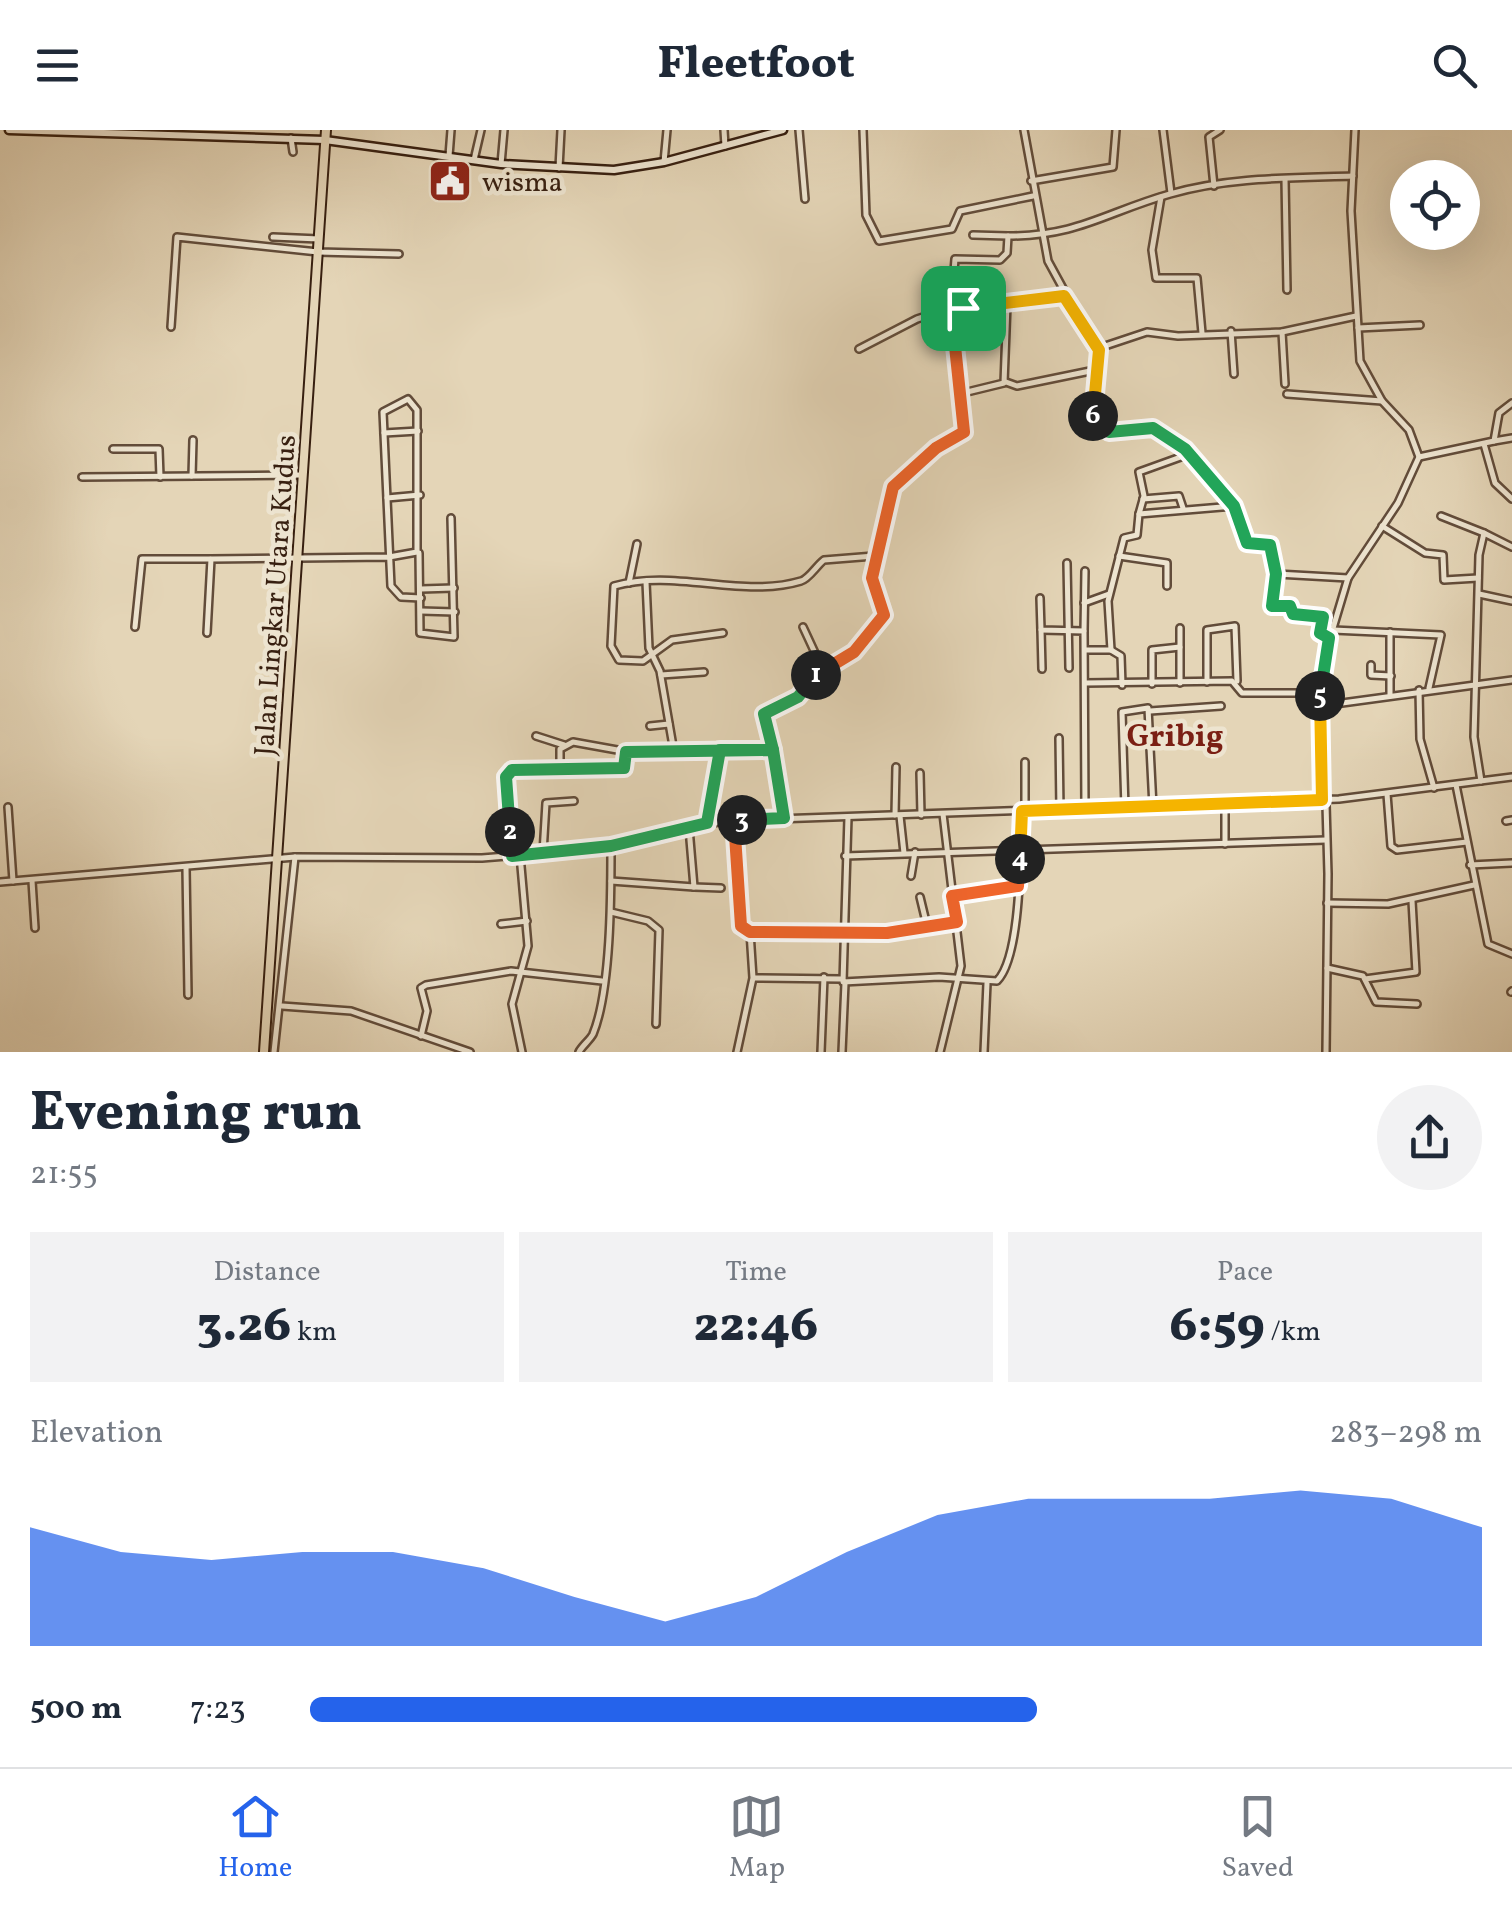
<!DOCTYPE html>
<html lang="en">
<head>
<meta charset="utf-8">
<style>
	:root { --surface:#fff; --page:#f2f2f3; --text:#1f2937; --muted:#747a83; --line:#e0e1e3; --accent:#2563eb }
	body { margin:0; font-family:Vollkorn,serif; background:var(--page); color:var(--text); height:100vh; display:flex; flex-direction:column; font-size:38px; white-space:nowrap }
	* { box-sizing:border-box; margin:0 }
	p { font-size:32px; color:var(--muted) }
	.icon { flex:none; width:55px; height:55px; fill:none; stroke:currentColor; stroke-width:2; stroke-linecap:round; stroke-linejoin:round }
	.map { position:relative; height:922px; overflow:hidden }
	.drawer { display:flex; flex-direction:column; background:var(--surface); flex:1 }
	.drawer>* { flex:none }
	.controls { position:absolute; left:1390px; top:30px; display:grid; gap:20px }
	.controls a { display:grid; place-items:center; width:90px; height:90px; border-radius:50%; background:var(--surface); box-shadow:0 10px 40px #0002; font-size:50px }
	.pin { position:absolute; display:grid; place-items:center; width:85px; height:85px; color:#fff; margin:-42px; border-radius:20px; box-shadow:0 5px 15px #0006 }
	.km { position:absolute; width:50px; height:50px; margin:-25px; border-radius:50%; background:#222; color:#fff; font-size:28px; line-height:50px; text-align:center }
	.round { display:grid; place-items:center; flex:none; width:105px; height:105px; border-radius:52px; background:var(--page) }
	.summary { display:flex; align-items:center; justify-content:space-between; height:170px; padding:0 30px }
	h1 { font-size:55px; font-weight:800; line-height:75px }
	.stats { display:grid; grid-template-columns:repeat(3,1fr); gap:15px; height:170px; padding:10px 30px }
	.stats div { display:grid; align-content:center; border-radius:0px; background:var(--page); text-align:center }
	.stats b { font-size:50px; font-weight:800 }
	.stats small { font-size:28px; font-weight:400 }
	.stats p { font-size:28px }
	.chart { height:280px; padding:20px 30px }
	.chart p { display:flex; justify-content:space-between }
	.chart svg { width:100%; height:180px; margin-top:10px; fill:var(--accent); opacity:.7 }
	ul { padding:0 30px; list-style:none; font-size:32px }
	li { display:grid; grid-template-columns:160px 120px 1fr; align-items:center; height:75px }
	li i { height:25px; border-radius:12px; background:var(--accent) }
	header { display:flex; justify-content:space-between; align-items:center; height:130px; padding:0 30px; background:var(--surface); font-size:45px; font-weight:800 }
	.tabs { display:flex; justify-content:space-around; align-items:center; height:140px; border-top:2px solid var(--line); background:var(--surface); font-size:28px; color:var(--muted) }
	.tabs a { display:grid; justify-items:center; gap:5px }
	.tabs .current { color:var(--accent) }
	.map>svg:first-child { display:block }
</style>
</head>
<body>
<header><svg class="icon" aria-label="menu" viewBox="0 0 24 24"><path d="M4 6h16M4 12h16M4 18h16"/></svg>Fleetfoot<svg class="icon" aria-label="search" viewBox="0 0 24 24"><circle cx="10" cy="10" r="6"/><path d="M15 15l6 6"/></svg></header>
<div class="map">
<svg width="1512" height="922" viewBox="0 0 1512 922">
	<rect width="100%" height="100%" fill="#e4d5b7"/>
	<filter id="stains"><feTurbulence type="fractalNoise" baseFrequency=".002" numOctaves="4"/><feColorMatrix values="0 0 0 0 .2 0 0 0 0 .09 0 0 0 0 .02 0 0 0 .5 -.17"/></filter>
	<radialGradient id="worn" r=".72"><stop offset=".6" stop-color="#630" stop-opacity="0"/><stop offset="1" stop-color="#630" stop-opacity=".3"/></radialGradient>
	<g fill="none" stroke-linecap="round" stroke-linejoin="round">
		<g stroke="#624c3a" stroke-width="10">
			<g id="minor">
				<path d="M724,0L725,16"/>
				<path d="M799,0L805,69"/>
				<path d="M863,0L866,85L879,111L952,99L960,81L1033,66"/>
				<path d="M1024,0L1048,131L1096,219L1147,202L1178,206L1282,202L1356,186"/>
				<path d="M1163,0L1171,63"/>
				<path d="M291,8L293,22"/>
				<path d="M449,26L451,0"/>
				<path d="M474,30L481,0"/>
				<path d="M664,32L667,0"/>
				<path d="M501,34L504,0"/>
				<path d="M559,38L561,0"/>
				<path d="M1285,49L1287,160"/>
				<path d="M1031,51L1113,37L1116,0"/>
				<path d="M1214,56L1209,7L1220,0"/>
				<path d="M1161,67L1152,120L1156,148H1197L1202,203"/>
				<path d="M973,105L1008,106"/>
				<path d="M273,107L319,109"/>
				<path d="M171,197L177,107L318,122L399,124"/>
				<path d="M1358,198L1420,195"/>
				<path d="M1231,201L1234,244"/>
				<path d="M1282,202L1285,254"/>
				<path d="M859,219L917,189L951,178L955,129L1000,130L1007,123L1008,106C1079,106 1106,82 1170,64C1227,47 1293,48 1353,46"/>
				<path d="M1099,219L1092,279L1098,295L1117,303L1153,298L1205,339L1234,376L1247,413L1270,415L1277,444L1348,448"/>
				<path d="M1006,252L1017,256L1095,240"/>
				<path d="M959,264L1004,253L1007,174"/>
				<path d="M1287,264L1382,271"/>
				<path d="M384,303L418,301"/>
				<path d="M1494,311L1512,308"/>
				<path d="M1484,314L1495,353L1512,369"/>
				<path d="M113,319H159L160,347"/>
				<path d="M1419,327L1494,311L1499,283L1512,273"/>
				<path d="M192,346L193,310"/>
				<path d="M82,347L302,345"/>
				<path d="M387,368L420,365"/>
				<path d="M1143,369L1179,366L1183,378"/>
				<path d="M1139,384L1144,366L1139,342L1189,324"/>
				<path d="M1441,386L1484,403"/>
				<path d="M1382,396L1425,423L1443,425L1444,450L1478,448"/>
				<path d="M419,423L420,503L454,507L451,388"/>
				<path d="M1119,426L1167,433V456"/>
				<path d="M1067,433L1069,538"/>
				<path d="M1277,444L1272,476H1289L1293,484L1323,487L1320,503L1328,507"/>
				<path d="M646,452L649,518L660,541L674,622"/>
				<path d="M629,453L637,414"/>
				<path d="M421,459L454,458"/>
				<path d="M1479,464L1512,471"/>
				<path d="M1040,468L1041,500L1084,501L1085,678"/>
				<path d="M1084,473L1109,464"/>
				<path d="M421,481L455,482"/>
				<path d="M135,497L142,429H210"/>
				<path d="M803,497L822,538"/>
				<path d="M1180,498V553"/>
				<path d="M1041,500L1042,539"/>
				<path d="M1333,500L1441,505L1429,558"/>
				<path d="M1084,501L1085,441"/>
				<path d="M1390,502V564"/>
				<path d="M207,503L211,429L389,427L417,422V280L408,269L383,282L391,456L401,467L421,468"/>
				<path d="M723,503L672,510L643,531L619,530L611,516L614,456C675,438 741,469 801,451C809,449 817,435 824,430L874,426"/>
				<path d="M1085,520H1111L1108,471L1124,408L1137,405L1139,384L1234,376"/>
				<path d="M1111,520L1121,526L1122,555"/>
				<path d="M1371,535V545L1391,546"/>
				<path d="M661,545L704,542"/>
				<path d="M1207,552V500L1235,496L1237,551"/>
				<path d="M1085,553L1232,551L1242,563H1320"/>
				<path d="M1152,554V520L1180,517"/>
				<path d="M1419,560L1420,609L1434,658"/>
				<path d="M1320,576L1512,550"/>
				<path d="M1150,581L1221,576"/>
				<path d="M650,596L669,594"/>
				<path d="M536,606L564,615"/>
				<path d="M1059,608L1060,680"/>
				<path d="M560,637V619L573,612L645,625L773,620"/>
				<path d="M920,643L921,685"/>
				<path d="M1481,651L1474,607L1479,425L1484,403L1512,417"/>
				<path d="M1456,655L1488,814L1512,824"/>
				<path d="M1387,664L1391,716L1397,720L1467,712"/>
				<path d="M1225,674V714"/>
				<path d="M8,677L13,751"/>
				<path d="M1125,678L1122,582L1148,578L1153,677"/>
				<path d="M1025,681V632"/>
				<path d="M895,685L896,637"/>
				<path d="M785,686L778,635L764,586L797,567L822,538L854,522L884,485L873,448L893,357L936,318L963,302L951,178L1064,165"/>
				<path d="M900,686L904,723"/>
				<path d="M848,687L843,852L939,847L997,851C1022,826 1020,718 1022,681"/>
				<path d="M734,691L743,800L887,803L957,792"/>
				<path d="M1506,691L1512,690"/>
				<path d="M707,693L720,620"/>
				<path d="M543,723L546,673L574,671"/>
				<path d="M512,725L508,642L624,638L626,622"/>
				<path d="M520,725L528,816L512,874L522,922"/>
				<path d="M845,726L1326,710"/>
				<path d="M1470,735L1512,733"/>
				<path d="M186,738L188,865"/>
				<path d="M911,746L915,722"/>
				<path d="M32,751L35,798"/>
				<path d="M611,751L694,757L689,698"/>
				<path d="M0,752L295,727L482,728L582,720L723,691L1339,669L1512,647"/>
				<path d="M694,757L721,758"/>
				<path d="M952,766L1017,756"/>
				<path d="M920,767L927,796"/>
				<path d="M1327,773L1388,774L1474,755"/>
				<path d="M611,782L648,791L659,800L656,894"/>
				<path d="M501,794L527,791"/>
				<path d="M1327,838L1363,846L1376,872L1417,874"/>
				<path d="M754,848L841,849"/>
				<path d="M1365,849L1416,842L1412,771"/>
				<path d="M1511,862L1512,861"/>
				<path d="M282,876L351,881L470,922"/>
				<path d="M421,906L427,881L421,858L426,855L511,841L602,851"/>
				<path d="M274,922L295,727"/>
				<path d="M579,922C582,916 590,910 593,904C611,860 611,765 611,717"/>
				<path d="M737,922L753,848L750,802"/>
				<path d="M821,922L824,847"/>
				<path d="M842,922L845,853"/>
				<path d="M940,922L961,836L943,684"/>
				<path d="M984,922L987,853"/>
				<path d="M1326,922L1328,744L1322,535L1348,448L1398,373L1419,327L1409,300L1382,271L1360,231L1351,81L1355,0"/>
			</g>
		</g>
		<g stroke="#371f10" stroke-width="11">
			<path id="secondary" d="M9,0L325,10L501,34L614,40L664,32L783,0"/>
		</g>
		<g stroke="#371f10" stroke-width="12">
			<path id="primary" d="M264,922L326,0"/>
		</g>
		<use href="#minor" stroke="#ede4d0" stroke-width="5"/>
		<use href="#secondary" stroke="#ede4d0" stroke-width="6"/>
		<use href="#primary" stroke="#e4d5b7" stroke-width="8"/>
	</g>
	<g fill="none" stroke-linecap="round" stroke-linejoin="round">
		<g stroke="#fff" stroke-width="20">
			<path id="split-1" d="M816,545L854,522L884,485L872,448L893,357L936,318L964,302L951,178H963"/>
		</g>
		<g stroke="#fff" stroke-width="20">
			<path id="split-2" d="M510,702L512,726L611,716L707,693L720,620H773L764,584L798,567L816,545"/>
		</g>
		<g stroke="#fff" stroke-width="20">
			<path id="split-3" d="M510,702L506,647L512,640L624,638L626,622L773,620L784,688L742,690"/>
		</g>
		<g stroke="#fff" stroke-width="20">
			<path id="split-4" d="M742,690H734L741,796L750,802L887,803L957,792L952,766L1018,756L1020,729"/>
		</g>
		<g stroke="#fff" stroke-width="20">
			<path id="split-5" d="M1020,729L1022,681L1322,670L1320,566"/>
		</g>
		<g stroke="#fff" stroke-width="20">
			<path id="split-6" d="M1093,286L1109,302L1153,298L1185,319L1234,376L1247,413L1270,415L1276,444L1272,476H1290L1293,484L1323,487L1320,503L1329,508L1320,566"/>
		</g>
		<g stroke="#fff" stroke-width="20">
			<path id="split-7" d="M963,178L1064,166L1099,220L1093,286"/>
		</g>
		<use href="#split-1" stroke="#f0652b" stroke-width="12"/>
		<use href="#split-2" stroke="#22a559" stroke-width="12"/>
		<use href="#split-3" stroke="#22a559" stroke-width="12"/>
		<use href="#split-4" stroke="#f0652b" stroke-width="12"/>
		<use href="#split-5" stroke="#f5b400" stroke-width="12"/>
		<use href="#split-6" stroke="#22a559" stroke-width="12"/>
		<use href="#split-7" stroke="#f5b400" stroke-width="12"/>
	</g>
	<defs>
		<g id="civic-square" transform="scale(2.25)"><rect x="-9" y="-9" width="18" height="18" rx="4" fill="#8f2418" stroke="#ede4d0"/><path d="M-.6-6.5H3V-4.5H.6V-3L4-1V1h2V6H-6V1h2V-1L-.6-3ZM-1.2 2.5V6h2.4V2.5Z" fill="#fff"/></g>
	</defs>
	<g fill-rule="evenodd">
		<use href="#civic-square" x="450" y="51"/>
	</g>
	<g text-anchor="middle" stroke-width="9" stroke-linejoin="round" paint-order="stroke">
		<g font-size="28" fill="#371f10" stroke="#ede4d0" text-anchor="start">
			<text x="482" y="61">wisma</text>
		</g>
		<g font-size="28" fill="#371f10" stroke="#ede4d0">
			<text transform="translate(274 465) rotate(-86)" y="10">Jalan Lingkar Utara Kudus</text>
		</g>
		<g font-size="32" font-weight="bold" fill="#7a1f14" stroke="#ede4d0">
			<text x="1175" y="616">Gribig</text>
		</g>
	</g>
	<rect width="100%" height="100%" filter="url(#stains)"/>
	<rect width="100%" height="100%" fill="url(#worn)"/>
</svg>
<div class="controls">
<a><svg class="icon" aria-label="locate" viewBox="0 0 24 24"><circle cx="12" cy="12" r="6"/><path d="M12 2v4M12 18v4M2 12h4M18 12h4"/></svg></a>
</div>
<div class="pin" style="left:963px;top:178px;background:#1e9e55"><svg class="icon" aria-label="arrive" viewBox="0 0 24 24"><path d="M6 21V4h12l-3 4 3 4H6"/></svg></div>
<b class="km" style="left:816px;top:545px">1</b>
<b class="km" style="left:510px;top:702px">2</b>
<b class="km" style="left:742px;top:690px">3</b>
<b class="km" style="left:1020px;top:729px">4</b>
<b class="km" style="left:1320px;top:566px">5</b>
<b class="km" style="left:1093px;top:286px">6</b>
</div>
<section class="drawer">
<div class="summary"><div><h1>Evening run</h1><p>21:55</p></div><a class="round"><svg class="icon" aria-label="share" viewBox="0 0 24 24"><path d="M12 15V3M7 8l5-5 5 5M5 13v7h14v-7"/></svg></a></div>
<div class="stats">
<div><p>Distance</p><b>3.26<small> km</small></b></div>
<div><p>Time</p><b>22:46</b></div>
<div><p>Pace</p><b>6:59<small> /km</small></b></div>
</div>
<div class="chart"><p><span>Elevation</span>283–298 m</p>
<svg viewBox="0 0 160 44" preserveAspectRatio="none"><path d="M0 44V15L10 21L20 23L30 21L40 21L50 25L60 32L70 38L80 32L90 21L100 12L110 8L120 8L130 8L140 6L150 8L160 15V44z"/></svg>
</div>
<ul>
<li><b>500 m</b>7:23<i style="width:62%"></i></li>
</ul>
</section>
<nav class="tabs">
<a class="current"><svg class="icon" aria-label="home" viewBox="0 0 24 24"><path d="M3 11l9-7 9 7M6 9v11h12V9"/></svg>Home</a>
<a><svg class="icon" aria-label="map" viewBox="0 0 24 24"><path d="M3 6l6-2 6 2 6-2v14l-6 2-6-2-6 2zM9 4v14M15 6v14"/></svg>Map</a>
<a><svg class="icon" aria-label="saved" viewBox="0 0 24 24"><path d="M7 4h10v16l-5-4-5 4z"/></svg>Saved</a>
</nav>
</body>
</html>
